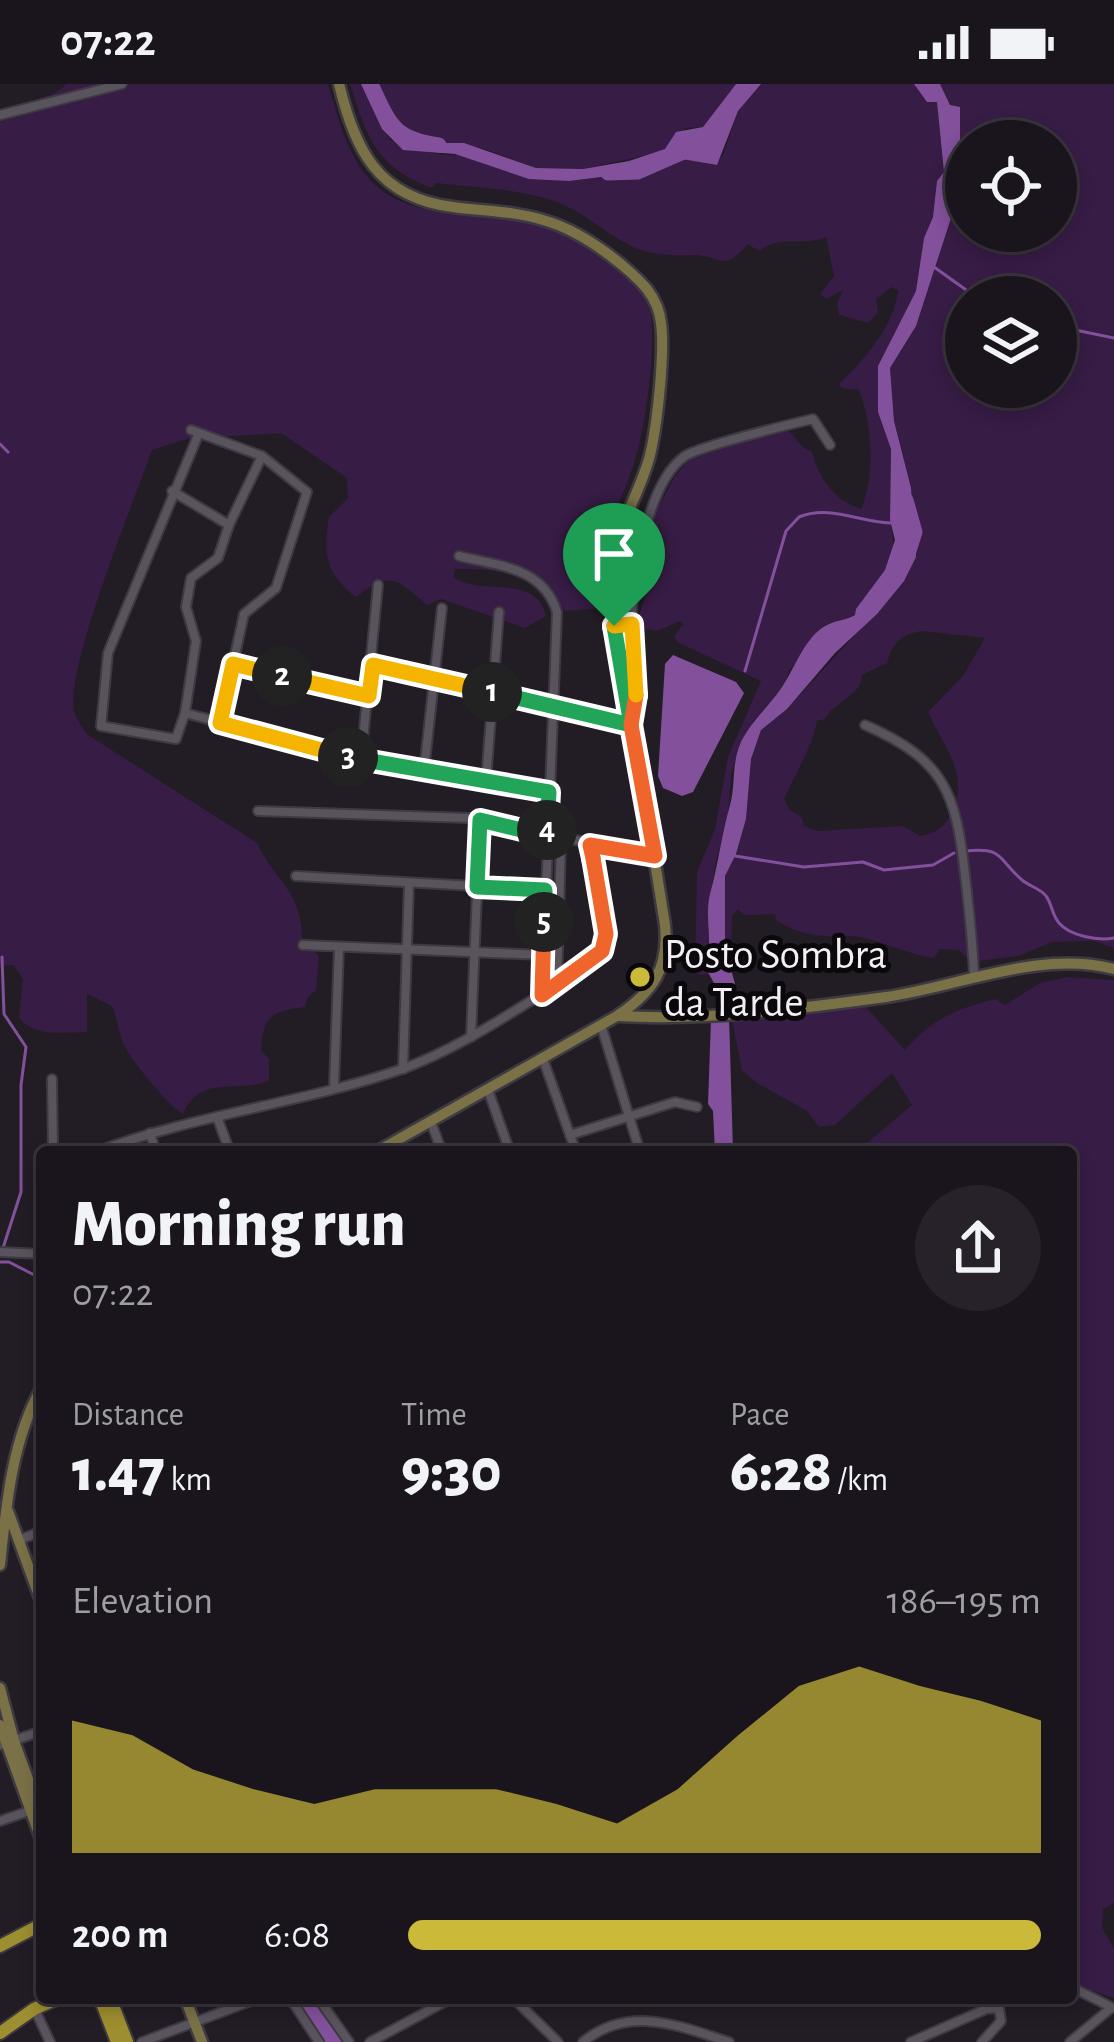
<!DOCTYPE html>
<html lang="en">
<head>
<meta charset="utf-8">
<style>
	:root { --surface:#1a151c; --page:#272229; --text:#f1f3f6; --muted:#9f9fa3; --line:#38343b; --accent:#cbb939 }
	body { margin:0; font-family:"Alegreya Sans",sans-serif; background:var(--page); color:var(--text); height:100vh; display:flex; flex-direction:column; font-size:45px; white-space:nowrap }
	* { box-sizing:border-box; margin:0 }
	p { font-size:39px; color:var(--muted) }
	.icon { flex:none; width:66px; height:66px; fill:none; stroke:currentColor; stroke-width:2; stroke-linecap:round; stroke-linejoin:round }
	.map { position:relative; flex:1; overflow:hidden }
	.drawer { position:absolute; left:36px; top:1062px; width:1041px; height:858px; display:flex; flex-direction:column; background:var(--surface); border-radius:12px; box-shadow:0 6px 18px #0003,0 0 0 3px var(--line) }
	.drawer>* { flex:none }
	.controls { position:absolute; left:945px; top:36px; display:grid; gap:24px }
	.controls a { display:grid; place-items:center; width:132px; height:132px; border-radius:50%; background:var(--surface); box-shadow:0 6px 18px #0003,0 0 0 3px var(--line); font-size:60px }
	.pin { position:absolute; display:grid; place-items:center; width:102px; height:102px; color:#fff; margin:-123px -51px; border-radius:50% 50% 50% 0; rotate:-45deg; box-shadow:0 0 12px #0007 }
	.pin .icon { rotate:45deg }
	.km { position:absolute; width:60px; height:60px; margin:-30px; border-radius:50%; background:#222; color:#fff; font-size:33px; line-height:60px; text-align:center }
	.round { display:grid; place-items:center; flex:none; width:126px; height:126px; border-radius:63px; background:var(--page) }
	.overview { display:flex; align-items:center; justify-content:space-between; height:204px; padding:0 36px }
	h1 { font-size:66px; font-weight:800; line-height:90px }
	.figures { display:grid; grid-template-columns:repeat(3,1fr); gap:18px; height:204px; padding:12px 36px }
	.figures div { display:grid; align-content:center }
	.figures b { font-size:60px; font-weight:800 }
	.figures small { font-size:33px; font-weight:400 }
	.figures p { font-size:33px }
	.chart { height:336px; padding:24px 36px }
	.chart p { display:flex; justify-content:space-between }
	.chart svg { width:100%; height:216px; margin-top:12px; fill:var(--accent); opacity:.7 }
	ul { padding:0 36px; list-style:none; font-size:39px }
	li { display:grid; grid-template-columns:192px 144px 1fr; align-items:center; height:90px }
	li i { height:30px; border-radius:15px; background:var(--accent) }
	.status { display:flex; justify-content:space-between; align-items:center; height:84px; padding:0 60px; background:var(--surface); direction:ltr }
	.status svg { height:33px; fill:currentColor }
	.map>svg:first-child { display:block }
</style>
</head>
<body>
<div class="status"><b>07:22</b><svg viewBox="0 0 49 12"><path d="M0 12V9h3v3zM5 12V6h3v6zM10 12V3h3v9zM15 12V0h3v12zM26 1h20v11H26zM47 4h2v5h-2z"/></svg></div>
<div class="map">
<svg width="1114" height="1958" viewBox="0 0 1114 1958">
	<rect width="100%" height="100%" fill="#221c25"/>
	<g fill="#371c45" fill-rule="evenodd">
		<path d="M66,0H328C339,36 347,72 373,99C413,139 482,124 532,136C564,144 587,159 612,179C630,194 644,205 651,228C655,270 647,338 634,379C616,437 591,457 603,524L565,527C536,490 500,484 455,485L454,494C482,512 536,489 546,532L525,544L441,515L427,521C396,495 391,486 356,513C325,489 323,470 329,433L348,414L347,394L281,349L187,355L152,366C134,418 66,581 74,627C76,635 83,644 88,651L257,759C274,796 302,807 302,854L319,872L316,906L308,913L305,923C271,928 263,931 261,967L269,975V996C242,1011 200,988 183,1030C165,1018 135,981 124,961C118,949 118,934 112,922L87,910V948C63,948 36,954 19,934L23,895L13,881L0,882V27C21,15 51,18 66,0Z"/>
		<path d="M350,0H361L390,56L442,71H463L529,94L569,97L625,90L670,73L683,72L712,81L723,71L738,27L761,0H914L927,17H937L944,88L933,133L924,154L916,207L878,282V328L891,364L890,436L894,462L885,486L855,531L825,541L789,587L784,602L755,636L739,662L731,692L726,752L716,776L708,828V891L696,890L695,886L697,788L715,745L728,673L761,597L677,558L674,552L683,540L680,537L657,547L642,544L638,534L645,515L637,493L656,428L674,394L688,376L786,344L804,364L812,368C819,395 835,417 861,425C876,391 872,340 859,306L842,304L839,300C862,278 895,242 898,206L892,203L876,215L878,228L868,239L839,231L837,219L843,206L826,215L820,210L834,192L826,153C803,163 781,150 759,167L748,160C721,190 723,171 692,171C675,172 653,171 638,165C606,152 583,125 548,115C514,105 472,103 436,99L432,104C376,83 367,54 350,0Z"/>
		<path d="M370,0H736L703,43L685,44L665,65L656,69L583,85L536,84L485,65L432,56L406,59L393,48Z"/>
		<path d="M940,0H1114V864L1094,857L1052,858L1018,872L971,878L959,866L940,865L934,874C907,871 873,852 849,852C822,853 800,852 776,836L775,830L744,831L738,825L732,832L731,879L725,863V792L736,770L746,735L751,675L761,646L787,625L855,551L915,474L911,404L894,337L890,284L916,242L953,128L960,90V24L950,21ZM966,57H1056V147H966ZM966,213H1056V303H966ZM923,547L985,554L963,592L928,628C944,664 971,691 951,730C943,745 936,749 920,752L903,742L817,747L804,742L802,734L789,725L784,715C795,691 813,661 817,637L825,635C834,617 862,612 862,591L887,579C893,558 901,550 923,547Z"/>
		<path d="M1068,893L1114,896V1819L1103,1825L1102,1844L1114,1864V1914L1071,1900V1068H856L912,1021L892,989L835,1041L819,1043L807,1027L757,999L742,986L731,931L864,921L905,966C934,933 956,925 996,915L1005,921L1040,899Z"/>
	</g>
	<g fill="#83509c">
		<path d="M361,0H370L398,55L407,59H464L536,84L583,85L629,77L665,65L676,48L703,43L736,0H761L738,27L717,81L670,73L625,90L569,97L529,95L455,70L403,66L382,45Z"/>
		<path d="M914,0H940L950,21L960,23V90L953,128L916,242L890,284L894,337L911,404L916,473L904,497L877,530L835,569L787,625L761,646L751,675L746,735L736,770L725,792V863L735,900L733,926H729L705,883C714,860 704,834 710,810C718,781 722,749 730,721C736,700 731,680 741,658C751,638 767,624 780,606C794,587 805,550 829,540C838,536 846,536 855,531L856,525L885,486L895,456L890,436L891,365L878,328V282L916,207L924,154L933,133L937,97L944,88L937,18H927Z"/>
		<path d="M673,571L736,598L744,609L693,708L682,712L663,704L658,692L665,580Z"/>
		<path d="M729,931L733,1068H715L713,1027L708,1020L711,935Z"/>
	</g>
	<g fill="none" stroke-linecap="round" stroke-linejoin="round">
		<g stroke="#83509c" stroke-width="3">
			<path d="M934,183L976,213"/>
			<path d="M1056,242L1114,254"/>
			<path d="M0,360L8,368"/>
			<path d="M745,587L786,447L799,433C830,420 861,439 893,439"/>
			<path d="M966,767C1005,763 997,775 1022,796C1029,802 1041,805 1046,812C1052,820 1052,831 1059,839C1070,852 1098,857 1114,854"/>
			<path d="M735,772L804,783L863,778L884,786L933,781L954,769"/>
			<path d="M2,873L4,930L26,963L21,1001V1108L3,1164"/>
			<path d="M0,1178H9L42,1195"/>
		</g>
		<g stroke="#83509c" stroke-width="15">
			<path d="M371,0C390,40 393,55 439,61"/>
			<path d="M608,89L638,88L693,64"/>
			<path d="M906,416L915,448L907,473"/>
			<path d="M304,1914L334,1958"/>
		</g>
		<g stroke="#3e3a41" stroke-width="12">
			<g id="street">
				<path d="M0,31L122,0"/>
				<path d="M191,346L262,372L307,408L276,504L244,530L220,639"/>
				<path d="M199,349L108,569L101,642L176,655L185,629L196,557L186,523L191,494L218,474L229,441L262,372"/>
				<path d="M172,407L229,441"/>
				<path d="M459,472C499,482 543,483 557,528L542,911"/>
				<path d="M628,540H631C633,496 646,399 685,372C701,362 791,340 813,335L830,361"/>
				<path d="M233,580L369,612"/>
				<path d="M373,581L630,641L636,615L631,540"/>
				<path d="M185,629L361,676L549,708"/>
				<path d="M865,641C945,676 956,709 965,791C969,825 973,859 974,893"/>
				<path d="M361,676L378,501"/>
				<path d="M424,687L442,524"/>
				<path d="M486,697L499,528"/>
				<path d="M258,727L469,734L653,772"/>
				<path d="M296,792L545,806"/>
				<path d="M303,861L543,871"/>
				<path d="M557,901L561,756"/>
				<path d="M601,941L640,1068"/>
				<path d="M471,953L480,736"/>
				<path d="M543,975L576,1068"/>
				<path d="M403,985L409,799"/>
				<path d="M52,995L53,1068"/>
				<path d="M334,1003L339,863"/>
				<path d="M488,1006L510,1068"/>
				<path d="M217,1033L230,1068"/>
				<path d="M431,1038L442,1068"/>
				<path d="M150,1049L156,1068"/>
				<path d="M570,1051L675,1018L697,1023"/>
				<path d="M96,1068C196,1030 305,1019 405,984C454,966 498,937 542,910C563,898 597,883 605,859L590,761"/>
				<path d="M0,1168L42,1170"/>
				<path d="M19,1456L42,1447"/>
				<path d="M0,1661L42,1647"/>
				<path d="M0,1737L32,1726"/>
				<path d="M1071,1903L1113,1924"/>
				<path d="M290,1914L319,1958"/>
				<path d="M318,1914L349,1958"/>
				<path d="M513,1914L558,1958"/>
				<path d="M35,1926L50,1958"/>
				<path d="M142,1958L259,1914"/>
				<path d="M370,1958L452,1914"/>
				<path d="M583,1958C629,1920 679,1942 729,1958"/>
				<path d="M911,1958L986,1925L999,1924L1001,1937L982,1958"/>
				<path d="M1070,1958L1111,1924"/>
			</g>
		</g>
		<g stroke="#3e3a41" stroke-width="15">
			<g id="secondary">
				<path d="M339,0C355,66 378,114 453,123C482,127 514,127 543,136C572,144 599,162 622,181C641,197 658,212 661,239C665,270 657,345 649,375C636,419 613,448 610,496L665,841C669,885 653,908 617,932L376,1068"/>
				<path d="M618,932C708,937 797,925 886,913C961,902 1038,866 1114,885"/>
				<path d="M8,1427L42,1520"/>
				<path d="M0,1481C6,1422 12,1355 42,1303"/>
				<path d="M0,1604L14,1657L42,1733"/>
				<path d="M0,1641L42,1758"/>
				<path d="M185,1914L202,1958"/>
			</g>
		</g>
		<g stroke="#3e3a41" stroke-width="16">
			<g id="primary">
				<path d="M0,1862L42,1840"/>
				<path d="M100,1914L117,1958"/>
				<path d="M110,1914L127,1958"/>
				<path d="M0,1949L34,1925L59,1914"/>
			</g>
		</g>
		<use href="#street" stroke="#59535d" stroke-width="8"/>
		<use href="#secondary" stroke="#7b7146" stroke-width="10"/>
		<use href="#primary" stroke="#9d8e2f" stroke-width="12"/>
	</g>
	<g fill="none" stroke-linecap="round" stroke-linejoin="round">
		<g stroke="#fff" stroke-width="24">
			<path id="split-1" d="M492,608L631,641L614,542"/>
		</g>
		<g stroke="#fff" stroke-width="24">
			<path id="split-2" d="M282,592L369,612L373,581L492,608"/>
		</g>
		<g stroke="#fff" stroke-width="24">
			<path id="split-3" d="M282,592L233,580L220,639L348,673"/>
		</g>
		<g stroke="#fff" stroke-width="24">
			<path id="split-4" d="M348,673L549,708L547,746"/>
		</g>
		<g stroke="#fff" stroke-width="24">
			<path id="split-5" d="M544,838L545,806L477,803L480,736L547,752V746"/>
		</g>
		<g stroke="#fff" stroke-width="24">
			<path id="split-6" d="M544,838L542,911L602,867L606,850L593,774"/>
		</g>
		<g stroke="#fff" stroke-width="24">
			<path id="split-7" d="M593,774L590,761L655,772L631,641L636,611"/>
		</g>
		<g stroke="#fff" stroke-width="24">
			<path id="split-8" d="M614,542L632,540L636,611"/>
		</g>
		<use href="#split-1" stroke="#22a559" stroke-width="15"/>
		<use href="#split-2" stroke="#f5b400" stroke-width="15"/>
		<use href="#split-3" stroke="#f5b400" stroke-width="15"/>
		<use href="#split-4" stroke="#22a559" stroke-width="15"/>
		<use href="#split-5" stroke="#22a559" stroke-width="15"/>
		<use href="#split-6" stroke="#f0652b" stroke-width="15"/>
		<use href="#split-7" stroke="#f0652b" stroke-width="15"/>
		<use href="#split-8" stroke="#f5b400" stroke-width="15"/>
	</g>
	<circle fill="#cbb939" stroke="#0a080b" stroke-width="4.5" cx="640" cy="893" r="12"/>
	<g text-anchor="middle" stroke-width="10" stroke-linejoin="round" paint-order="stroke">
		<g font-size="42" fill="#f3eff5" stroke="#0a080b" text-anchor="start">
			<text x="664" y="884">Posto Sombra<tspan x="664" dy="48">da Tarde</tspan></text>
		</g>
	</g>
</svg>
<div class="controls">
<a><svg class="icon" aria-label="locate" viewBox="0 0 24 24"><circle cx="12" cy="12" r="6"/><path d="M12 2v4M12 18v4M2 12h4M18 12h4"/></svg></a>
<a><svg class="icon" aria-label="layers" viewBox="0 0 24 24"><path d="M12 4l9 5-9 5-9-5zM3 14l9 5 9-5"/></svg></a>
</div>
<div class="pin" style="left:614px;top:542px;background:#1e9e55"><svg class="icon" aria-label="arrive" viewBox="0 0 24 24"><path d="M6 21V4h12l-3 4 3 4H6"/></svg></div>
<b class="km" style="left:492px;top:608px">1</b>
<b class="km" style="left:282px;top:592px">2</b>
<b class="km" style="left:348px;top:673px">3</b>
<b class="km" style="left:547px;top:746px">4</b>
<b class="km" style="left:544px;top:838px">5</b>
<section class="drawer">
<div class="overview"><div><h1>Morning run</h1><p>07:22</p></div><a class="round"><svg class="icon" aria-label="share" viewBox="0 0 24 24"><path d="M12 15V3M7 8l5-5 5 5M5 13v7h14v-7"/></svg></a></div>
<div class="figures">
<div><p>Distance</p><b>1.47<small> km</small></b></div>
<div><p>Time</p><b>9:30</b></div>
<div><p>Pace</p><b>6:28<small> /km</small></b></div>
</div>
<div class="chart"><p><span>Elevation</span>186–195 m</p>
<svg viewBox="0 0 160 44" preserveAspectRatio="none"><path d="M0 44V17L10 20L20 27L30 31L40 34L50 31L60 31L70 31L80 34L90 38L100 31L110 20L120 10L130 6L140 10L150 13L160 17V44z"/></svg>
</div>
<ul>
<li><b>200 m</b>6:08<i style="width:100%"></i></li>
</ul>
</section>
</div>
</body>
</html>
